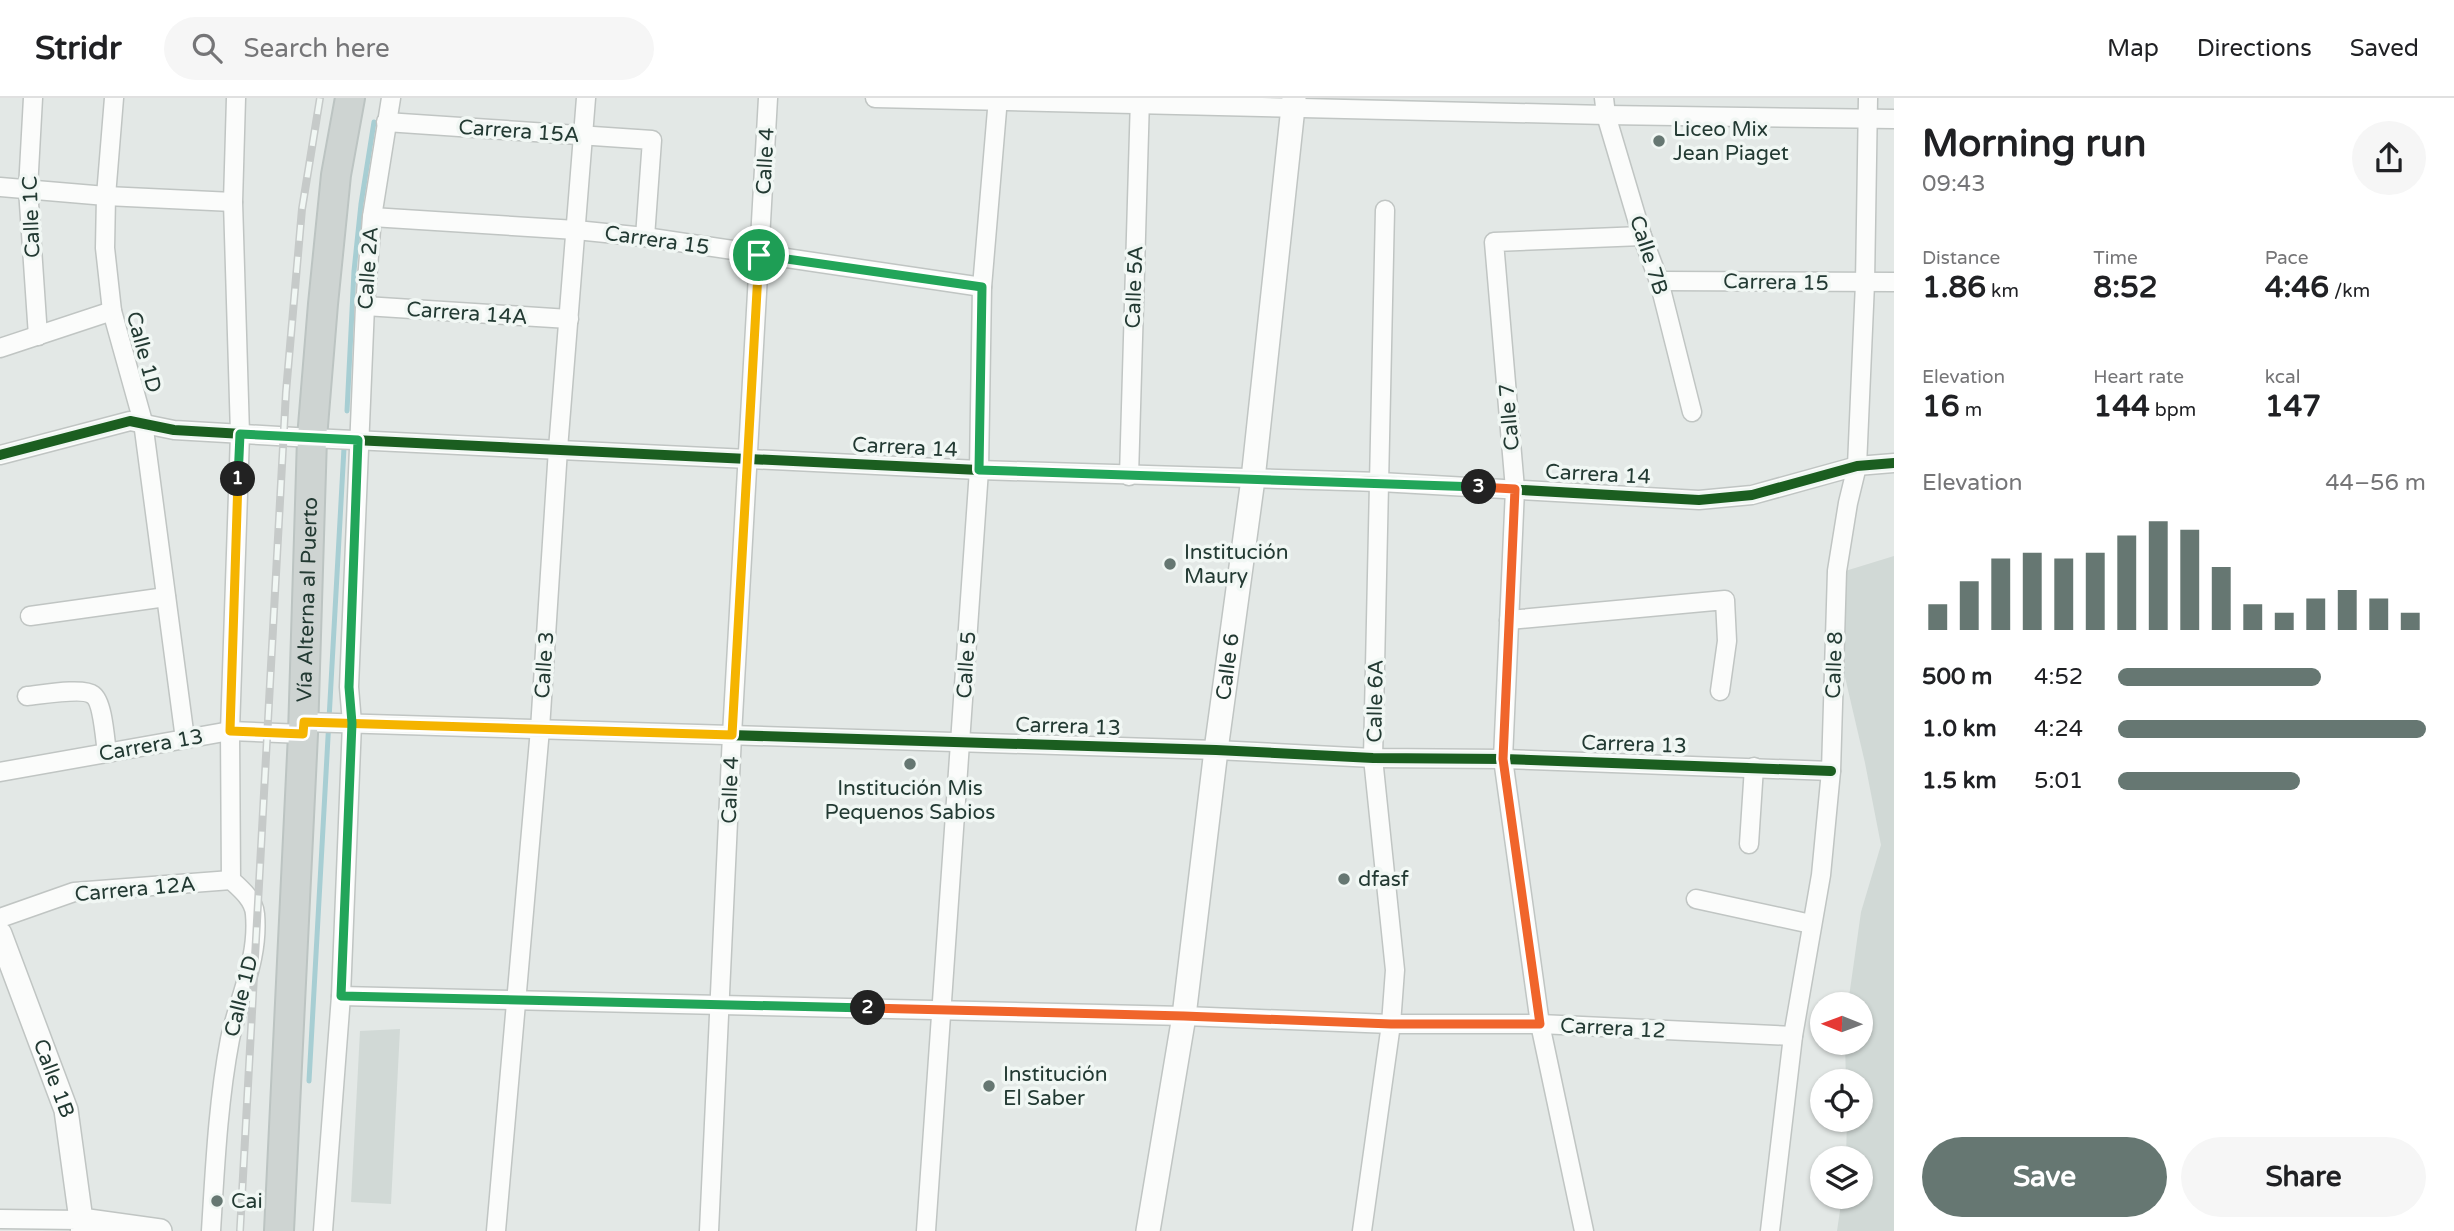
<!DOCTYPE html>
<html lang="en">
<head>
<meta charset="utf-8">
<style>
	:root { --surface:#fff; --page:#f6f6f6; --text:#202124; --muted:#757577; --line:#e0e0e0; --accent:#667772 }
	body { margin:0; font-family:"Varela Round",sans-serif; background:var(--page); color:var(--text); height:100vh; display:flex; flex-direction:column; font-size:26px; white-space:nowrap }
	* { box-sizing:border-box; margin:0 }
	p { font-size:23px; color:var(--muted) }
	.icon { flex:none; width:38px; height:38px; fill:none; stroke:currentColor; stroke-width:2; stroke-linecap:round; stroke-linejoin:round }
	.map { position:relative; flex:1; overflow:hidden }
	.sheet { display:flex; flex-direction:column; background:var(--surface); width:560px }
	.sheet>* { flex:none }
	.needle { width:46px; rotate:271deg }
	.tools { position:absolute; left:1810px; top:894px; display:grid; gap:14px }
	.tools a { display:grid; place-items:center; width:63px; height:63px; border-radius:50%; background:var(--surface); box-shadow:0 2px 5px #0004; font-size:35px }
	.pin { position:absolute; display:grid; place-items:center; width:60px; height:60px; color:#fff; margin:-30px; border:4px solid #fff; border-radius:50%; box-shadow:0 2px 7px #0007 }
	.km { position:absolute; width:35px; height:35px; margin:-18px; border-radius:50%; background:#222; color:#fff; font-size:19px; line-height:35px; text-align:center }
	.round { display:grid; place-items:center; flex:none; width:74px; height:74px; border-radius:37px; background:var(--page) }
	.summary { display:flex; align-items:center; justify-content:space-between; height:119px; padding:0 28px }
	h1 { font-size:38px; font-weight:700; line-height:52px }
	.metrics { display:grid; grid-template-columns:repeat(3,1fr); gap:10px; height:119px; padding:7px 28px }
	.metrics div { display:grid; align-content:center }
	.metrics b { font-size:30px; font-weight:700 }
	.metrics small { font-size:19px; font-weight:400 }
	.metrics p { font-size:19px }
	.chart { height:196px; padding:14px 28px }
	.chart p { display:flex; justify-content:space-between }
	.chart svg { width:100%; height:126px; margin-top:7px; stroke:var(--accent); stroke-width:6 }
	.primary-button { display:flex; gap:14px; margin-top:auto; padding:14px 28px }
	.primary-button a { flex:1; height:80px; border-radius:42px; background:var(--accent); color:#fff; font-size:28px; font-weight:700; line-height:80px; text-align:center }
	.primary-button a+a { background:var(--page); color:var(--text) }
	ul { padding:0 28px; list-style:none; font-size:23px }
	li { display:grid; grid-template-columns:112px 84px 1fr; align-items:center; height:52px }
	li i { height:18px; border-radius:9px; background:var(--accent) }
	header { display:flex; align-items:center; gap:42px; box-sizing:border-box; height:98px; padding:0 35px; background:var(--surface); border-bottom:2px solid var(--line) }
	header strong { font-size:33px }
	nav { display:flex; gap:38px; margin-inline-start:auto; font-size:24px }
	.search { width:490px; height:63px; background:var(--page); display:flex; align-items:center; gap:18px; box-sizing:border-box; padding:0 24px; border-radius:38px; color:var(--muted); font-size:26px }
	main { display:flex; flex:1; min-height:0 }
	.map>svg:first-child { display:block }
</style>
</head>
<body>
<header>
<strong>Stridr</strong>
<div class="search"><svg class="icon" aria-label="search" viewBox="0 0 24 24"><circle cx="10" cy="10" r="6"/><path d="M15 15l6 6"/></svg>Search here</div>
<nav><a>Map</a><a>Directions</a><a>Saved</a></nav>
</header>
<main>
<div class="map">
<svg width="1894" height="1133" viewBox="0 0 1894 1133">
	<rect width="100%" height="100%" fill="#e3e8e6"/>
	<g fill="#d1d9d6">
		<path d="M1894,458V1133H1837L1842,1099H1860V1060H1846L1847,1022H1860V984L1846,983L1845,945H1860V906H1848L1861,814L1881,747L1865,665L1838,549L1842,474Z"/>
		<path d="M400,931L391,1106L351,1104L360,933Z"/>
	</g>
	<g fill="none" stroke-linecap="round" stroke-linejoin="round">
		<g stroke="#a7ced3" stroke-width="5">
			<path d="M347,313L354,173L361,106L374,24"/>
			<path d="M309,983L344,350"/>
		</g>
		<g stroke="#c0c5c3" stroke-width="21">
			<g id="minor">
				<path d="M33,0L28,91L38,238"/>
				<path d="M114,0L106,98L105,150L112,213L143,324L185,641"/>
				<path d="M875,0L1606,17L1894,21"/>
				<path d="M1604,0L1606,17L1642,138L1659,183L1692,314"/>
				<path d="M386,24L652,42L645,139"/>
				<path d="M0,89L106,98L233,104"/>
				<path d="M372,119L576,132L645,139L982,189"/>
				<path d="M1659,183L1894,184"/>
				<path d="M365,208L569,221"/>
				<path d="M0,250L112,213"/>
				<path d="M0,357L130,323L174,332L312,340L979,372L1380,384L1699,402L1752,397L1857,368L1894,365"/>
				<path d="M1129,378L1140,0"/>
				<path d="M30,518L166,499"/>
				<path d="M1509,522L1725,502L1727,543L1720,593"/>
				<path d="M27,598C40,597 83,589 93,597C103,604 105,642 107,655"/>
				<path d="M304,624L1216,652L1373,660L1503,661L1831,673"/>
				<path d="M0,674L230,633L303,636"/>
				<path d="M1749,746L1754,669"/>
				<path d="M1696,801L1811,826"/>
				<path d="M0,820L74,794L231,782"/>
				<path d="M341,898L1184,918L1391,926H1540L1793,938"/>
				<path d="M0,1121L81,1122L80,1132"/>
				<path d="M211,1133C215,1069 218,1004 230,941C239,899 259,861 255,816C254,802 241,791 231,782L230,633L240,336L233,104L236,0"/>
				<path d="M323,1133L341,898L352,625L349,589L365,208L372,119L391,0"/>
				<path d="M496,1133L540,631L558,351L586,0"/>
				<path d="M709,1133L732,637L768,0"/>
				<path d="M926,1133L979,372L982,189L998,0"/>
				<path d="M1362,1133L1391,926L1395,872L1373,660L1385,112"/>
				<path d="M1584,1133L1540,926L1503,661L1515,391L1494,144L1642,138"/>
				<path d="M1770,1133L1793,938L1821,777L1831,673L1837,473L1848,405L1857,368L1865,185L1868,0"/>
			</g>
		</g>
		<g stroke="#c0c5c3" stroke-width="26">
			<g id="tertiary">
				<path id="s1" d="M0,836L66,1012L81,1122L160,1133"/>
				<path id="s2" d="M1148,1133L1184,918L1216,652L1253,381L1294,0"/>
			</g>
		</g>
		<g stroke="#bcc4c2" stroke-width="32">
			<g id="primary">
				<path id="s3" d="M279,1133L303,636L312,340L323,206L336,77L350,0"/>
			</g>
		</g>
		<use href="#minor" stroke="#fbfcfb" stroke-width="18"/>
		<use href="#tertiary" stroke="#fbfcfb" stroke-width="23"/>
		<use href="#primary" stroke="#ced4d2" stroke-width="28"/>
		<g stroke="#c6cac9" stroke-width="8">
			<path id="rail" d="M240,1133L286,294L302,111L320,0"/>
		</g>
		<use href="#rail" stroke="#f1f7f4" stroke-width="5" stroke-dasharray="16" stroke-linecap="butt"/>
		<g stroke="#f1f7f4" stroke-width="15">
			<g id="cycleway">
				<path d="M0,357L130,323L174,332L312,340L979,372L1380,384L1699,402L1752,397L1857,368L1894,365"/>
				<path d="M304,624L1216,652L1373,660L1503,661L1831,673"/>
			</g>
		</g>
		<use href="#cycleway" stroke="#1b5e20" stroke-width="10"/>
	</g>
	<g fill="none" stroke-linecap="round" stroke-linejoin="round">
		<g stroke="#fff" stroke-width="14">
			<path id="split-1" d="M238,381L230,633L303,636L304,624L732,637L759,157"/>
		</g>
		<g stroke="#fff" stroke-width="14">
			<path id="split-2" d="M238,381L240,336L358,342L349,589L352,625L341,898L868,910"/>
		</g>
		<g stroke="#fff" stroke-width="14">
			<path id="split-3" d="M868,910L1184,918L1391,926H1540L1503,661L1515,391L1479,389"/>
		</g>
		<g stroke="#fff" stroke-width="14">
			<path id="split-4" d="M759,157L982,189L979,372L1479,389"/>
		</g>
		<use href="#split-1" stroke="#f5b400" stroke-width="9"/>
		<use href="#split-2" stroke="#22a559" stroke-width="9"/>
		<use href="#split-3" stroke="#f0652b" stroke-width="9"/>
		<use href="#split-4" stroke="#22a559" stroke-width="9"/>
	</g>
	<g fill="#667772" stroke="#f1f7f4" stroke-width="2.5">
		<circle cx="1659" cy="43" r="7"/>
		<circle cx="1170" cy="466" r="7"/>
		<circle cx="910" cy="666" r="7"/>
		<circle cx="1344" cy="781" r="7"/>
		<circle cx="989" cy="988" r="7"/>
		<circle cx="217" cy="1103" r="7"/>
	</g>
	<g text-anchor="middle" stroke-width="7" stroke-linejoin="round" paint-order="stroke">
		<g font-size="21" fill="#233a33" stroke="#f1f7f4" text-anchor="start">
			<text x="1673" y="38">Liceo Mix<tspan x="1673" dy="24">Jean Piaget</tspan></text>
			<text x="1184" y="461">Institución<tspan x="1184" dy="24">Maury</tspan></text>
			<text x="910" y="697" text-anchor="middle">Institución Mis<tspan x="910" dy="24">Pequenos Sabios</tspan></text>
			<text x="1358" y="788">dfasf</text>
			<text x="1003" y="983">Institución<tspan x="1003" dy="24">El Saber</tspan></text>
			<text x="231" y="1110">Cai</text>
		</g>
		<g font-size="21" fill="#233a33" stroke="#f1f7f4">
			<text transform="translate(519 33) rotate(4)" y="7">Carrera 15A</text>
			<text transform="translate(765 63) rotate(-87)" y="7">Calle 4</text>
			<text transform="translate(31 119) rotate(-92)" y="7">Calle 1C</text>
			<text transform="translate(657 142) rotate(8)" y="7">Carrera 15</text>
			<text transform="translate(1649 157) rotate(72)" y="7">Calle 7B</text>
			<text transform="translate(368 170) rotate(-86)" y="7">Calle 2A</text>
			<text transform="translate(1776 184) rotate(1)" y="7">Carrera 15</text>
			<text transform="translate(1134 189) rotate(-88)" y="7">Calle 5A</text>
			<text transform="translate(467 215) rotate(4)" y="7">Carrera 14A</text>
			<text transform="translate(144 254) rotate(75)" y="7">Calle 1D</text>
			<text transform="translate(1509 319) rotate(-95)" y="7">Calle 7</text>
			<text transform="translate(905 349) rotate(3)" y="7">Carrera 14</text>
			<text transform="translate(1598 376) rotate(3)" y="7">Carrera 14</text>
			<text dy="7" stroke="none"><textPath href="#s3" startOffset="632">Vía Alterna al Puerto</textPath></text>
			<text transform="translate(544 567) rotate(-86)" y="7">Calle 3</text>
			<text transform="translate(966 567) rotate(-86)" y="7">Calle 5</text>
			<text dy="7" stroke="none"><textPath href="#s2" startOffset="570">Calle 6</textPath></text>
			<text transform="translate(1834 567) rotate(-88)" y="7">Calle 8</text>
			<text transform="translate(1375 603) rotate(-89)" y="7">Calle 6A</text>
			<text transform="translate(1068 628) rotate(2)" y="7">Carrera 13</text>
			<text transform="translate(1634 646) rotate(2)" y="7">Carrera 13</text>
			<text transform="translate(151 647) rotate(-10)" y="7">Carrera 13</text>
			<text transform="translate(730 692) rotate(-88)" y="7">Calle 4</text>
			<text transform="translate(135 791) rotate(-5)" y="7">Carrera 12A</text>
			<text transform="translate(241 898) rotate(-76)" y="7">Calle 1D</text>
			<text transform="translate(1613 930) rotate(3)" y="7">Carrera 12</text>
			<text dy="7" stroke="none"><textPath href="#s1" startOffset="154">Calle 1B</textPath></text>
		</g>
	</g>
</svg>
<div class="tools">
<a><svg class="needle" viewBox="-14 -14 28 28"><path d="M0-13l5 13h-10z" fill="#e53935"/><path d="M0 13l5-13h-10z" fill="#757577"/></svg></a>
<a><svg class="icon" aria-label="locate" viewBox="0 0 24 24"><circle cx="12" cy="12" r="6"/><path d="M12 2v4M12 18v4M2 12h4M18 12h4"/></svg></a>
<a><svg class="icon" aria-label="layers" viewBox="0 0 24 24"><path d="M12 4l9 5-9 5-9-5zM3 14l9 5 9-5"/></svg></a>
</div>
<div class="pin" style="left:759px;top:157px;background:#1e9e55"><svg class="icon" aria-label="arrive" viewBox="0 0 24 24"><path d="M6 21V4h12l-3 4 3 4H6"/></svg></div>
<b class="km" style="left:238px;top:381px">1</b>
<b class="km" style="left:868px;top:910px">2</b>
<b class="km" style="left:1479px;top:389px">3</b>
</div>
<section class="sheet">
<div class="summary"><div><h1>Morning run</h1><p>09:43</p></div><a class="round"><svg class="icon" aria-label="share" viewBox="0 0 24 24"><path d="M12 15V3M7 8l5-5 5 5M5 13v7h14v-7"/></svg></a></div>
<div class="metrics">
<div><p>Distance</p><b>1.86<small> km</small></b></div>
<div><p>Time</p><b>8:52</b></div>
<div><p>Pace</p><b>4:46<small> /km</small></b></div>
</div>
<div class="metrics">
<div><p>Elevation</p><b>16<small> m</small></b></div>
<div><p>Heart rate</p><b>144<small> bpm</small></b></div>
<div><p>kcal</p><b>147</b></div>
</div>
<div class="chart"><p><span>Elevation</span>44–56 m</p>
<svg viewBox="0 0 160 44" preserveAspectRatio="none"><path d="M5 44V35M15 44V27M25 44V19M35 44V17M45 44V19M55 44V17M65 44V11M75 44V6M85 44V9M95 44V22M105 44V35M115 44V38M125 44V33M135 44V30M145 44V33M155 44V38"/></svg>
</div>
<ul>
<li><b>500 m</b>4:52<i style="width:66%"></i></li>
<li><b>1.0 km</b>4:24<i style="width:100%"></i></li>
<li><b>1.5 km</b>5:01<i style="width:59%"></i></li>
</ul>
<div class="primary-button"><a>Save</a><a>Share</a></div>
</section>
</main>
</body>
</html>
